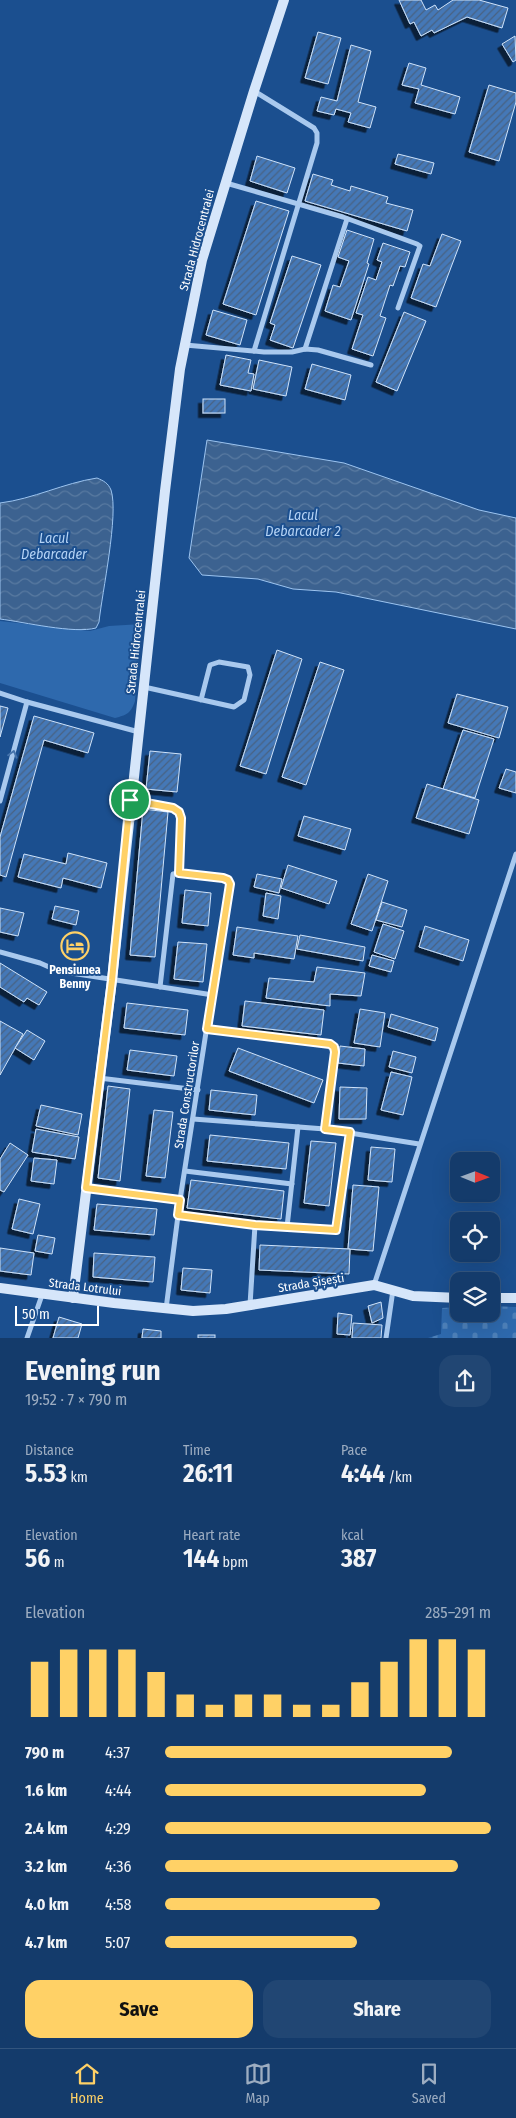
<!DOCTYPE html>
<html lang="en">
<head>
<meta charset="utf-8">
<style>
	:root { --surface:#143b6b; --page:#214673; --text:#f1f3f6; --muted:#9dadc1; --line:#33557e; --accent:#ffd166 }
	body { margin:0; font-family:"Fira Sans Condensed",sans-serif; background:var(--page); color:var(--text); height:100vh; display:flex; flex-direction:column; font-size:19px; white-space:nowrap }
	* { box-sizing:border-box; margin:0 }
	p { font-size:16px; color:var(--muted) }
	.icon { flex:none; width:28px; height:28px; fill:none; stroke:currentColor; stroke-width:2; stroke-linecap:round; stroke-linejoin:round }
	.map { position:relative; height:1338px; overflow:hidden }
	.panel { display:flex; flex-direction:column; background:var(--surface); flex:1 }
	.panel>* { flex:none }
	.needle { width:32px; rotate:91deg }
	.tools { position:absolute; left:450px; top:1152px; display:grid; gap:10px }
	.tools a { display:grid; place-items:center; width:50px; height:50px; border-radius:10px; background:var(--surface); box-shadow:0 5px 20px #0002,0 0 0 1px var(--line); font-size:25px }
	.scale { position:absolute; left:15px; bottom:12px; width:84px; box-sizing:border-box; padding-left:5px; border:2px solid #fff; border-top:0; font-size:14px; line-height:18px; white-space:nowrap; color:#fff; -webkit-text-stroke:4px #1b4f8f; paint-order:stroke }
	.pin { position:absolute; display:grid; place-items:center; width:42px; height:42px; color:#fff; margin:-21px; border:2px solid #fff; border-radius:50%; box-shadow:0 1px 5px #0007 }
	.round { display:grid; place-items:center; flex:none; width:52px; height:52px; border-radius:15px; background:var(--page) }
	.headline { display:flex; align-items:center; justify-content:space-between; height:85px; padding:0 25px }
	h1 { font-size:28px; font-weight:700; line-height:38px }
	.metrics { display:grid; grid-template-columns:repeat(3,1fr); gap:8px; height:85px; padding:5px 25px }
	.metrics div { display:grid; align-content:center }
	.metrics b { font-size:25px; font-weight:700 }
	.metrics small { font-size:14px; font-weight:400 }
	.metrics p { font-size:14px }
	.chart { height:140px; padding:10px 25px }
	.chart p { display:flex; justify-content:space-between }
	.chart svg { width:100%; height:90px; margin-top:5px; stroke:var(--accent); stroke-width:6 }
	.primary-button { display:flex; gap:10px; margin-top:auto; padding:10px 25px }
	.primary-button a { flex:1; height:58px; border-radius:15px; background:var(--accent); color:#111; font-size:20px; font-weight:700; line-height:58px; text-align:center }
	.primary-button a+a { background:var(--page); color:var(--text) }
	ul { padding:0 25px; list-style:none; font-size:16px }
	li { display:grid; grid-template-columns:80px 60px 1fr; align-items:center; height:38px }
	li i { height:12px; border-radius:6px; background:var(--accent) }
	.tabs { display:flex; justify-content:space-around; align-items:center; height:70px; border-top:1px solid var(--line); background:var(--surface); font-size:14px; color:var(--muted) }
	.tabs a { display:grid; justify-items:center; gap:2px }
	.tabs .active { color:var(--accent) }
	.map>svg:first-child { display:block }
</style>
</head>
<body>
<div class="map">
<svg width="516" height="1338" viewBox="0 0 516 1338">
	<defs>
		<pattern id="cemetery-stones" width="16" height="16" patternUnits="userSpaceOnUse" patternTransform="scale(1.25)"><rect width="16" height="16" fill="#2e69ad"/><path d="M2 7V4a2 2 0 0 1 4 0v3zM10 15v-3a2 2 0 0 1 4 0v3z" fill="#4d80b9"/></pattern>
		<pattern id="water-waves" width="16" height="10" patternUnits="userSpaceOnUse" patternTransform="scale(1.25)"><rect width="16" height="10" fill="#3c6290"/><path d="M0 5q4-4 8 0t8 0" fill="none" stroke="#597aa1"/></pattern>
		<pattern id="building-hatch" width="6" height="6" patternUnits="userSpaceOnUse" patternTransform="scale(1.25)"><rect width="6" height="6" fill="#4478b7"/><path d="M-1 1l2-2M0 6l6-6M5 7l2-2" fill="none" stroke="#486282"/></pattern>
		<filter id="shadow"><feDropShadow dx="-4.5" dy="4.5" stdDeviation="0" flood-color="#0009"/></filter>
	</defs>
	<rect width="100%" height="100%" fill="#1b4f8f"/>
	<path fill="url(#cemetery-stones)" d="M491,1306L516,1307V1338H428L441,1334L442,1308L459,1307V1314H491Z"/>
	<path fill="#2e69ad" d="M0,621L90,631L109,626L142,624L135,701C131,713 127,715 115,718L0,683Z"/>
	<g fill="url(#water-waves)" stroke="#9cc4f0">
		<path d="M207,440L344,463L479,510L516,518V629L336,592L293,589L258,579L202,575L189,558Z"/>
		<path d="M97,478C104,481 108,483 111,490C119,514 102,593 99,622L96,628C74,634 24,622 0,619V503C33,499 64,483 97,478Z"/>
	</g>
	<g fill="url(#building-hatch)" stroke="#cfe3fa" filter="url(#shadow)">
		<path d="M399,0H421L426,10L435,5L438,10L453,0H479L508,8L502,28L467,17L434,33L432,30L421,36L414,22L410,24Z"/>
		<path d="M318,32L341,38L328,84L305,78Z"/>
		<path d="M515,36L516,60L513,62L502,44Z"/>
		<path d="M351,45L371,51L358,102L376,107L370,128L348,122L351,113L336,109L334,115L317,111L321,97L337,101Z"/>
		<path d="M409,63L426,68L421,85L460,97L455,114L415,103L419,89L402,85Z"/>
		<path d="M489,85L516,93V102L499,161L469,152Z"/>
		<path d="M398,154L434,163L431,174L395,164Z"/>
		<path d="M257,156L295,168L287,193L250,181Z"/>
		<path d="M313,174L333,180L331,185L350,191L351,186L388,197L386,203L413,210L407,231L305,201Z"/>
		<path d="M256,201L289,211L256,315L223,304Z"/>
		<path d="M347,230L374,239L367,263L369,264L351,320L325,311L333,285L340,287L349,261L338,257Z"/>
		<path d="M442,234L461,241L436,307L411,298L423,264L430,266Z"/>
		<path d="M383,243L410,252L405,267L400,266L393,286L390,285L380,316L386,318L373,356L352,349L363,315L356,313L368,277L376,280L382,262L377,260Z"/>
		<path d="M292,256L321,265L293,348L270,340L275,325L270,323Z"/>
		<path d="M213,310L247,320L240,345L206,335Z"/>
		<path d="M404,312L426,321L397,391L376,382Z"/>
		<path d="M226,355L251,360L248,373L254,374L251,391L220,385Z"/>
		<path d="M259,360L292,367L286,396L253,389Z"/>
		<path d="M312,364L351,375L345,400L305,389Z"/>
		<rect x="203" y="399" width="22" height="14"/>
		<path d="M277,650L302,659L266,774L240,766Z"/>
		<path d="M320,662L344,670L306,785L282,777Z"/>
		<path d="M457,694L508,707L499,738L448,723Z"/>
		<path d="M0,706L8,708L0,737Z"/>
		<path d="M34,716L94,733L88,753L44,740L6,877L0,875V837Z"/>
		<path d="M463,730L494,739L475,798L443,789Z"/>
		<path d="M150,751L181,754L177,792L146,789Z"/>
		<path d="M506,769L516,772V793L499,788Z"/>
		<path d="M427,784L479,800L469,834L416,818Z"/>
		<path d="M143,809L168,812L155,957L130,955Z"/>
		<path d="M304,816L351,829L345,850L298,836Z"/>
		<path d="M68,853L107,863L101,888L63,878L61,888L18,877L24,854L66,864Z"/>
		<path d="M288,865L337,881L329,904L281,888Z"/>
		<path d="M257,874L282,879L279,893L254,887Z"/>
		<path d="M368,874L388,881L372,931L351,924Z"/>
		<path d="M185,890L211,893L208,926L182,923Z"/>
		<path d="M266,893L281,896L278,919L263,916Z"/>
		<path d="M382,902L407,910L402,927L376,920Z"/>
		<path d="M55,906L79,911L76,925L52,919Z"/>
		<path d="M0,908L24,913L18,936L0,932Z"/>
		<path d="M383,924L404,931L395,959L374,952Z"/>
		<path d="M425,926L469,940L463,961L419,947Z"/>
		<path d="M237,927L298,936L294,959L254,953V958L233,955Z"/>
		<path d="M300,935L365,947L363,961L297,949Z"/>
		<path d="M178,942L207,944L203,982L174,979Z"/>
		<path d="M372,955L394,961L391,972L369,966Z"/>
		<path d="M0,963L47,992L39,1005L27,998L24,1002L0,987Z"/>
		<path d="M317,967L365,973L361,996L330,994V1006L266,998L269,978L314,982Z"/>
		<path d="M245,1001L324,1010L321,1035L242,1026Z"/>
		<path d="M127,1003L188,1010L185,1035L124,1028Z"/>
		<path d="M360,1009L385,1013L380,1047L354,1043Z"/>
		<path d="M391,1014L438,1028L435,1041L388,1027Z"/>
		<path d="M0,1021L23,1034L0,1075Z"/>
		<path d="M27,1030L45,1041L34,1060L15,1048Z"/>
		<path d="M340,1046L365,1049L364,1066L338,1063Z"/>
		<path d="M238,1048L323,1080L314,1103L229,1071Z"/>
		<path d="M130,1050L177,1056L174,1076L127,1070Z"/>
		<path d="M393,1051L416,1057L412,1073L389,1067Z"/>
		<path d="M391,1072L412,1077L403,1115L381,1110Z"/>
		<path d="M108,1086L130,1089L120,1181L98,1178Z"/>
		<path d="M340,1087L367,1088L366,1119H339Z"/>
		<path d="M211,1090L257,1095L255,1115L209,1110Z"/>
		<path d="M41,1105L82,1114L78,1135L36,1126Z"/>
		<path d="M154,1110L173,1112L165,1178L146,1176Z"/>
		<path d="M36,1129L79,1137L75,1159L32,1152Z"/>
		<path d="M210,1135L289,1143L286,1169L207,1161Z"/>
		<path d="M311,1141L336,1143L329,1206L304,1203Z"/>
		<path d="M10,1143L28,1155L4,1192L0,1190V1159Z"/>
		<path d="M371,1147L395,1149L392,1182L368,1180Z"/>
		<path d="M34,1158L57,1160L54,1184L31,1181Z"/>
		<path d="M191,1180L284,1191L281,1219L187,1208Z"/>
		<path d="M353,1185L379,1187L373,1251L348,1249Z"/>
		<path d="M19,1199L40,1204L33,1234L12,1229Z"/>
		<path d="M97,1204L157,1209L154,1235L94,1230Z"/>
		<path d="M38,1235L55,1238L52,1254L35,1251Z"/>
		<path d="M260,1245L350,1249L349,1274L259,1270Z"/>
		<path d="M0,1248L34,1253L31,1275L0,1271Z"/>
		<path d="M94,1253L155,1257L153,1282L93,1277Z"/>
		<path d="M183,1268L212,1270L210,1293L181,1290Z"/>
		<path d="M381,1302L383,1318L372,1323L368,1306Z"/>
		<path d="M338,1313L352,1315L350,1335L337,1334Z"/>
		<path d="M59,1317L82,1324L78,1338H53Z"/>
		<path d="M353,1323L382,1325L381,1338H352Z"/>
		<path d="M143,1329L161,1331V1338H142Z"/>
		<rect x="198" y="1335" width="17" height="3"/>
	</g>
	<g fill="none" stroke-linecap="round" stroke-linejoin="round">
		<g stroke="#a9c9ee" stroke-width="5">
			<path d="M226,183L343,217L417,244L420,246L398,308"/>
			<path d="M185,345L264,352H292L305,349L318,350L371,365"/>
			<path d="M305,349L347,219"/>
			<path d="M254,351L317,143V133L314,128L254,91"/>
			<path d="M144,687L234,707L244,700L250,675L248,667L219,662L210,665L201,700"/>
			<path d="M0,693L27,702L139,732"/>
			<path d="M131,800L173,808L179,812L181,818L179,873"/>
			<path d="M0,801L27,702"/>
			<path d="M0,952L40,963L58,971L213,995"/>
			<path d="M160,987L173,874L179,873L223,877L228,880L229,884L180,1200L166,1309"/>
			<path d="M207,1029L330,1044L334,1047L335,1052L325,1129"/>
			<path d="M99,1078L198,1090"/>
			<path d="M193,1119L325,1129L419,1144"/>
			<path d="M185,1171L292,1184"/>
			<path d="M86,1188L180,1200"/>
			<path d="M178,1215L255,1225L336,1230L350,1132"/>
			<path d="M287,1227L298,1127"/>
			<path d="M374,1285L516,854"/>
			<path d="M250,1305L255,1225"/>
			<path d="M27,1338L42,1295"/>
			<path d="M386,1338L393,1290"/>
		</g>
		<g stroke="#d6e6fa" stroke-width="10">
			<path d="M0,1288L114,1303L193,1311L226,1309L374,1285L413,1296L459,1298"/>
			<path d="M73,1298L112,980L165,491L180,369L202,260L254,91L284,0"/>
			<path d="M491,1298H516"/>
		</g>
	</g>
	<defs><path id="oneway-chevron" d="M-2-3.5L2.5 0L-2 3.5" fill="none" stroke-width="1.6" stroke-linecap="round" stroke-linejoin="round" transform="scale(1.25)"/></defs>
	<use stroke="#4674ac" href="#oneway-chevron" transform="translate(13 754) rotate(-74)"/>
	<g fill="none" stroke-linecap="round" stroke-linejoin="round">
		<g stroke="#fff" stroke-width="10">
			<path id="route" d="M130,800L173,808L179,812L181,818L179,873L223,878L228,880L230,884L207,1029L330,1044L334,1047L335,1052L325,1129L350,1132L336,1230L255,1225L178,1215L180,1200L86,1188L112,980Z"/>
		</g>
		<use href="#route" stroke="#ffd166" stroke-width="6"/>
	</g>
	<defs>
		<g id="hotel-ring" transform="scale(1.4375)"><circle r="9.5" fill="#1b4f8f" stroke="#ffd166" stroke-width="1.5"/><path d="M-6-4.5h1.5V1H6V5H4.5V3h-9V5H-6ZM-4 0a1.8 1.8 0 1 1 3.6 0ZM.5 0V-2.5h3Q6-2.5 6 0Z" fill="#ffd166"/></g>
	</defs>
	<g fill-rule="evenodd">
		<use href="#hotel-ring" x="75" y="946"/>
	</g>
	<g text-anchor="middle" stroke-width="4" stroke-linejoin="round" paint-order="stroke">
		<g font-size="12" fill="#fff" stroke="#1b4f8f">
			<text transform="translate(197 240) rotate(-75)" y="4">Strada Hidrocentralei</text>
			<text transform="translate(136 642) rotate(-84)" y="4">Strada Hidrocentralei</text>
			<text transform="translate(187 1095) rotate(-81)" y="4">Strada Constructorilor</text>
			<text transform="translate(311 1283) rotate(-9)" y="4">Strada Șișești</text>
			<text transform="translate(85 1287) rotate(7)" y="4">Strada Lotrului</text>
		</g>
		<g font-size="12" font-weight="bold" fill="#fff" stroke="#1b4f8f">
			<text x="75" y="974">Pensiunea<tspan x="75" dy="14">Benny</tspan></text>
		</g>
		<g font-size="14" font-style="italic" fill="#b5d3f5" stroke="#1b4f8f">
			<text x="303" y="520">Lacul<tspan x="303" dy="16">Debarcader 2</tspan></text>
			<text x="54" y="543">Lacul<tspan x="54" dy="16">Debarcader</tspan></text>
		</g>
	</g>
</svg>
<div class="tools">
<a><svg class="needle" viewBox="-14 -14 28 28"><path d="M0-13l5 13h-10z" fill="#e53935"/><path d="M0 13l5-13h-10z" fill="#9dadc1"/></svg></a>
<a><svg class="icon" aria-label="locate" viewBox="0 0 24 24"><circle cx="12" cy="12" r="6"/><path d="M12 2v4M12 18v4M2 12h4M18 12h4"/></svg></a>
<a><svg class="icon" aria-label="layers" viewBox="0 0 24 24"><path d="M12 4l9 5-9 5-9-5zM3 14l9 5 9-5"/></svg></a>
</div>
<div class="scale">50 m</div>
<div class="pin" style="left:130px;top:800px;background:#1e9e55"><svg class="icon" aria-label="arrive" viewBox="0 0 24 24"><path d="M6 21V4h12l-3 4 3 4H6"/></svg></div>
</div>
<section class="panel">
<div class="headline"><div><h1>Evening run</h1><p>19:52 · 7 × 790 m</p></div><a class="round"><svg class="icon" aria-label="share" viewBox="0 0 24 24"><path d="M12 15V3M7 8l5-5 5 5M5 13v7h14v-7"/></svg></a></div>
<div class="metrics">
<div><p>Distance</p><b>5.53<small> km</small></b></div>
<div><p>Time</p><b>26:11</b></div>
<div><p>Pace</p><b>4:44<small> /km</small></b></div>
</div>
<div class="metrics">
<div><p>Elevation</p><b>56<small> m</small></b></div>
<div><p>Heart rate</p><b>144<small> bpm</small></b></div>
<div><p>kcal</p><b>387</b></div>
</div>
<div class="chart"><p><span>Elevation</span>285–291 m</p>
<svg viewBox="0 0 160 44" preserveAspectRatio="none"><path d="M5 44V17M15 44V11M25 44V11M35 44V11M45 44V22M55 44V33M65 44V38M75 44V33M85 44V33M95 44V38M105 44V38M115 44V27M125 44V17M135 44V6M145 44V6M155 44V11"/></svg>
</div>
<ul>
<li><b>790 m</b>4:37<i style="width:88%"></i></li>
<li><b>1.6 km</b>4:44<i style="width:80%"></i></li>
<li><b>2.4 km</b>4:29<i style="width:100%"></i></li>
<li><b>3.2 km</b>4:36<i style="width:90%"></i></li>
<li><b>4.0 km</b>4:58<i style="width:66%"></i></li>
<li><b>4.7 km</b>5:07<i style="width:59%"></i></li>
</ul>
<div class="primary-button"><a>Save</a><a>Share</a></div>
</section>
<nav class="tabs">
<a class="active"><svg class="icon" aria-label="home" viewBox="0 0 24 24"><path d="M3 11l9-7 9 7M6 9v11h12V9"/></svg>Home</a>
<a><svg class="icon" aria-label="map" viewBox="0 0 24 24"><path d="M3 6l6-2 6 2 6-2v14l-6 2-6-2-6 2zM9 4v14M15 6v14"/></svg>Map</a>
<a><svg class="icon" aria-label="saved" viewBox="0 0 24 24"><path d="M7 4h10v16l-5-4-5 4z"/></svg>Saved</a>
</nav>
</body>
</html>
